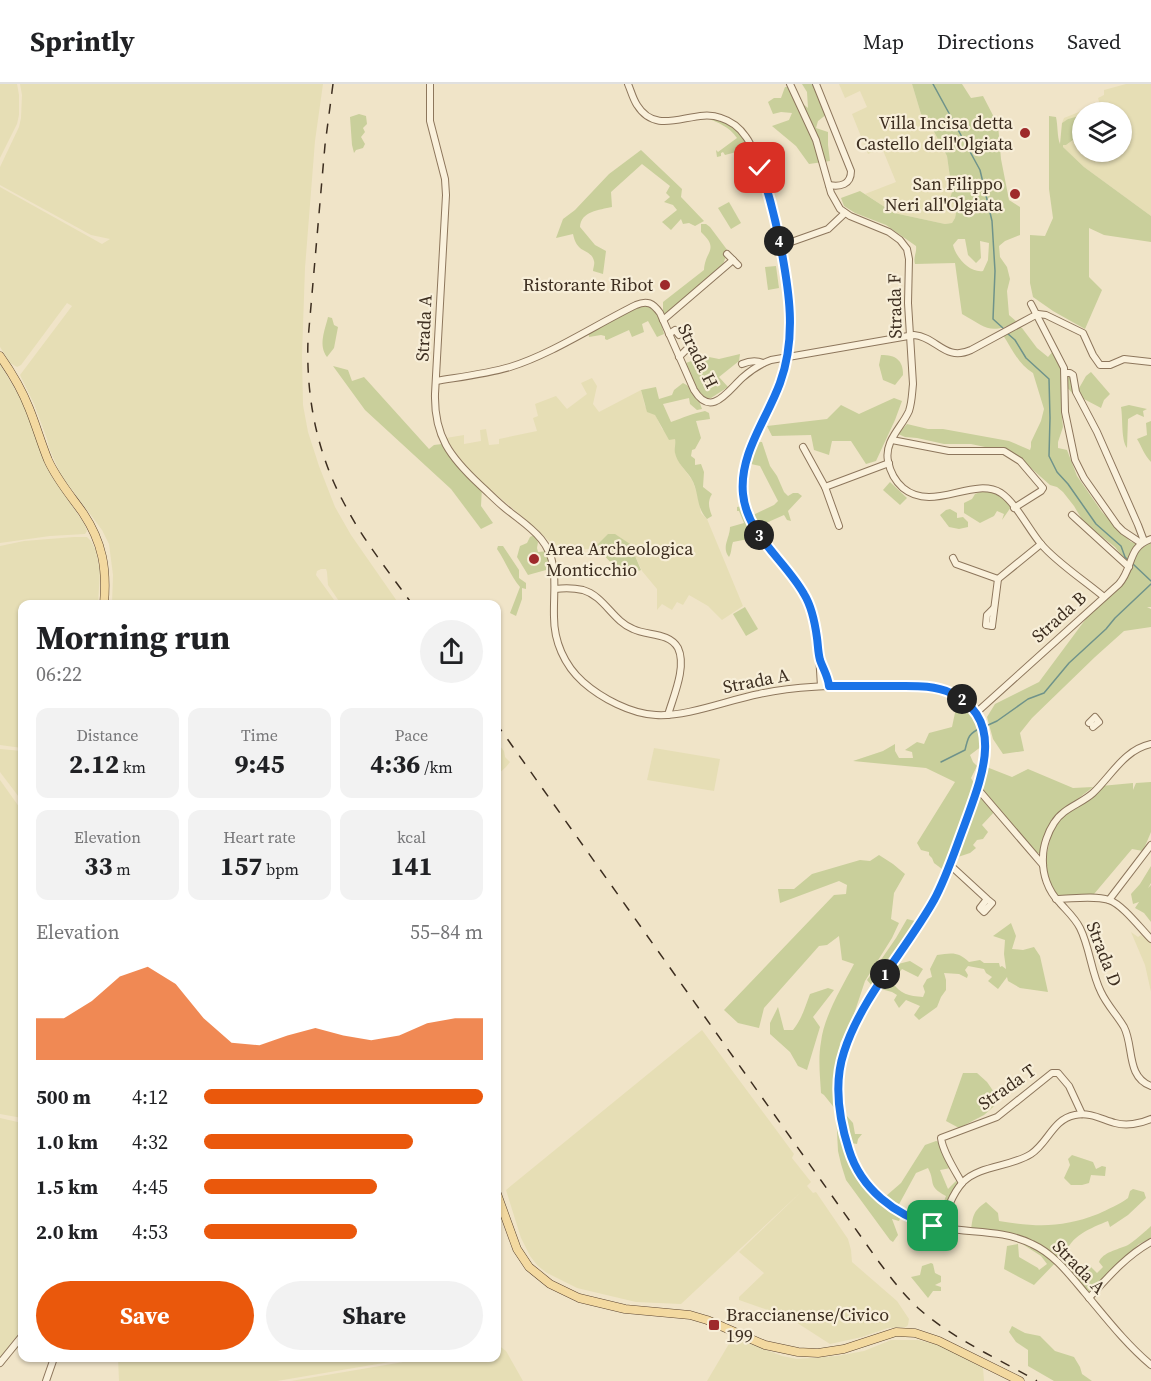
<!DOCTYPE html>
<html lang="en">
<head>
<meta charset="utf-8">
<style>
	:root { --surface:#fff; --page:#f2f2f2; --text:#202124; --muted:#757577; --line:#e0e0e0; --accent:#ea580c }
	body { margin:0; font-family:"Source Serif 4",serif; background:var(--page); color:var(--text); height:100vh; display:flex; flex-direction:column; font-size:22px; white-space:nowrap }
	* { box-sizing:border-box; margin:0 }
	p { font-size:20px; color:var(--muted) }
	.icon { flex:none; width:33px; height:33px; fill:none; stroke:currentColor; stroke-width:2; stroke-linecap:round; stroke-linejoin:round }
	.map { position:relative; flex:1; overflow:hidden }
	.side { position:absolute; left:18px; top:516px; width:483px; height:762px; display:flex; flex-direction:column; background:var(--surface); border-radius:12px; box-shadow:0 2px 4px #0004 }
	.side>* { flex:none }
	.controls { position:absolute; left:1072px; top:18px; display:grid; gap:12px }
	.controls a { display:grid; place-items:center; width:60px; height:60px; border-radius:50%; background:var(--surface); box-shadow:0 2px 4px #0004; font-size:30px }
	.pin { position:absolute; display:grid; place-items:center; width:51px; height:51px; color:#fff; margin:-26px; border-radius:12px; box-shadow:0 3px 9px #0006 }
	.km { position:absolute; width:30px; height:30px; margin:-15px; border-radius:50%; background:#222; color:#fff; font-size:16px; line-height:30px; text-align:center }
	.round { display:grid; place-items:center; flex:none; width:63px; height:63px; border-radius:32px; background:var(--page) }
	.head { display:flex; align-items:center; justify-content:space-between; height:102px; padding:0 18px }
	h1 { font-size:33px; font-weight:700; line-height:45px }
	.figures { display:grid; grid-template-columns:repeat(3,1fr); gap:9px; height:102px; padding:6px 18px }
	.figures div { display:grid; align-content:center; border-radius:12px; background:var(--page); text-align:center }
	.figures b { font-size:26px; font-weight:700 }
	.figures small { font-size:16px; font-weight:400 }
	.figures p { font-size:16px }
	.chart { height:168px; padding:12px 18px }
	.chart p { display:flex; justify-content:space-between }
	.chart svg { width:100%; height:108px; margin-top:6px; fill:var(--accent); opacity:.7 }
	.button { display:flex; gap:12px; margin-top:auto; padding:12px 18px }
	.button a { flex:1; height:69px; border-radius:36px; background:var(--accent); color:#fff; font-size:24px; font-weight:700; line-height:69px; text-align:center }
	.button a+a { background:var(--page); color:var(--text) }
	ul { padding:0 18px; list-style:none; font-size:20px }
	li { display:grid; grid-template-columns:96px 72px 1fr; align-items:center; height:45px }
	li i { height:15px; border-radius:8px; background:var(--accent) }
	header { display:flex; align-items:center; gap:36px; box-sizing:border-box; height:84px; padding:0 30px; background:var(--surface); border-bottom:2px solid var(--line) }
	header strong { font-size:28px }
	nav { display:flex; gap:33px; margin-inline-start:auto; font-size:21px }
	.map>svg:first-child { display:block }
</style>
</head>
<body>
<header>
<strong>Sprintly</strong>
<nav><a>Map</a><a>Directions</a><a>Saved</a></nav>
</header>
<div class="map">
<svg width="1151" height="1297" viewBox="0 0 1151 1297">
	<rect width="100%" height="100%" fill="#f0e4c8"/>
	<g fill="#e6deb5">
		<path d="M0,0H17L19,11V31L17,40L0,74Z"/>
		<path d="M20,0H323L315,57L305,184L302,271L303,321L308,348L319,382L335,423L351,451L399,520H341L328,501L327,488L326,485H321L317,487L316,491L337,520H112L113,491L109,460L102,446L61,391L49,364L47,355L34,320L20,291L72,222L67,219L21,281L17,283L10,279L0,263V103L102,160L110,155L91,151L0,101V83L19,43L21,34L22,11Z"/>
		<path d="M839,0H912L921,30L931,42L947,72L952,108L957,124L955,134L952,139L945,140L894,129L865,110L896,98L882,64L868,70L852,30L867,23L860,7L845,14Z"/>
		<path d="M1126,0H1151V132L1084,83L1063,63V61H1066L1083,50V68H1122V28H1083V32L1068,35L1062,39L1064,34L1089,24L1100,22L1098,14L1104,11V6Z"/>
		<path d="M0,280L23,319L51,391L85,441L87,447L85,450L50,452L0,459Z"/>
		<path d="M592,294L597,302L593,320L599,328L641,306L645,322L655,330L662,345L675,354L676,361L675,369L681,381L692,396L697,409L701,429L707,435L743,522L722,536L708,522L689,511L683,521L677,518L672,526L662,520L657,526V505L642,487L630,460H599L593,465L561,466L554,468L549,457L536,444L468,387L446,354L464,351V360L481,357L480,346L486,345L489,361L499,360V355L537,347L533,334L538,332L535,320L556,312L567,325L587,310L581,299Z"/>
		<path d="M74,453H87L91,457L96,467L100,487L98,520H22V664L0,661V462L24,457Z"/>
		<path d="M496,657L504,667L505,673L510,678L506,683L497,691Z"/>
		<path d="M654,664L720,675L714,707L647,696Z"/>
		<path d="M0,665L22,667V717L0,688Z"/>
		<path d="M0,696L22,727V1034L0,1030Z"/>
		<path d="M1131,848L1138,853L1141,851L1151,859V908L1145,881Z"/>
		<path d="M702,946L794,1070L792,1074L811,1098L807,1102L813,1109L816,1108L848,1155L851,1166L852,1178L897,1217L909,1235L908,1241L906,1243L888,1244L862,1253L830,1260L788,1233L739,1216V1213L764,1189L739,1168L802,1107L681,1220L636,1218L577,1204L547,1189L538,1182L530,1172L521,1154L506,1106Z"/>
		<path d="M0,1034L22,1039V1246L0,1274Z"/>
		<path d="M733,1253L782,1272L797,1275L837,1272L864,1267L891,1256H918L942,1262L983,1284L984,1297H707Z"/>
		<path d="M498,1261L506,1267L523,1297H291L427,1274H496L497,1262Z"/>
		<path d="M118,1274H413L277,1297H119Z"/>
	</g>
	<g fill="#c9cf9b" fill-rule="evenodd">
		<path d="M802,0H816L827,30L818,37L816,44L828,48V61L830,77L809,80L796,62L772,42L789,36L792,29L781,28L773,30L768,18L774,14H781L785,3H790L797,15L808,24L807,8Z"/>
		<path d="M912,0H962L971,14L983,12L998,41L1001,75L1009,116L1020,123V151L1005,157L999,162L1000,173L1007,183L1010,195L1007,207L1009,231L1017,238C989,251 987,244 962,230L955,179L915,180C913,173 917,169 916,162L886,141L855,129L844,122L841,114L860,107L894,129L945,140L952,139L955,134L957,124L950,115L952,108L947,72L931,42L921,30ZM958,155H965L968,171L976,179L981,174L980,157L989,159L988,176L983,187C970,189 956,174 953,161Z"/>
		<path d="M359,30L366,32L367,40L363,44L365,48L361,53L365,60L363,64L356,66L354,69L352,61L350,33Z"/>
		<path d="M1083,31V49L1066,61H1063V63L1084,83L1151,132V158L1104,151L1089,144V193L1102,206L1085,245L1053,227L1033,213L1030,199V151L1045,152L1053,134L1049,105V32L1056,33C1058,42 1057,52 1060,60L1062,39L1068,35Z"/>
		<path d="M707,34C730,33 737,45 750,62L749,67L743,63L740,67L725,71L723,68L721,69V72L717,73L716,66L718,68L737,54C729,42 718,39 707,34Z"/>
		<path d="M641,66L682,105L681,113L704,137L695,142L689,139L683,140L681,135L671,146L662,138L677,126L673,121L664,118L670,113L666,109L670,102L642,80L611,108L612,123C599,126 581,127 580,143L595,161L606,167L603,190L593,187C593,184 595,180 594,177C591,164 577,171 573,150L556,154L563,135L575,126L609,90Z"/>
		<path d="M729,118L741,139L731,145L718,124Z"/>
		<path d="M701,140H706L710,143L728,167L719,191L666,233L663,227V218L704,186C705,166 720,166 701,148Z"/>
		<path d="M776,182L779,204L768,206L765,183Z"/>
		<path d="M642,221C660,225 660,234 664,250L657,253L648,237L642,240L644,248L632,253L629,246L607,256L605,255V252L601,251L589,253L588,247Z"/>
		<path d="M328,233L332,234L334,241L338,243L334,264L327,273C318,261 325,246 328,233Z"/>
		<path d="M1018,242L1022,244L1037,264L1048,273L1054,266L1063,286L1071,288L1078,309L1074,311L1063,299L1061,324L1063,343L1058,358V364L1067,366L1077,392L1102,428L1131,458L1135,459L1140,466L1146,461L1151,459V523H1147L1151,525V543L1124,547L1095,573L1032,634L1020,649L1024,667L1003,670L993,655L987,633L995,620L1039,598L1088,532L1125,496L1126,477L1115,463L1101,452L1087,444L1074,422L1063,408L1057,403L1050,401L1024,378L1005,365L985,363L971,360H944L917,354L905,353L898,350L907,340L928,345H943L1009,357L1030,366L1031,363V358L1041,337L1044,325L1033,289C1019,281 1012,265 1003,251Z"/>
		<path d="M740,270L739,277L719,293L728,303L711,314H703L695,302L686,279L704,272L719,275Z"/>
		<path d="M881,271C896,271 903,276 903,291L895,301L883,296L879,281Z"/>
		<path d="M333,282L348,286L352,297L364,293L429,365L434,361L442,360L462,387L482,403L481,422L493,439L481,445L451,405L365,326Z"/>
		<path d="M1091,288L1110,310L1104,316L1101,324L1082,314L1078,306L1086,292Z"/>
		<path d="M683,299C692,303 699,315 702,325L697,326L690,320L689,314L663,320L671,338C682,334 694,329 705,327L709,329L710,335L696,337L701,354L695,365L692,366L691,372L695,375V381L701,380L704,388L703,403L712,410C707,418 709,424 712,432L707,435C695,422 700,409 691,394C686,386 677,379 675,369C674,365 676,360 675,355L669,356L655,331L647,328L641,306L656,303L659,315L672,311L674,306Z"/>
		<path d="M894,314L902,317L895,336L876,377L866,380L851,357H832L829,371L814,366L811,351L772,352L767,342L827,335L841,321L859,330Z"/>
		<path d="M1129,321L1147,325L1143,327L1144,333L1137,330L1128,335L1127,364C1121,356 1123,335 1121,323Z"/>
		<path d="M1151,337V378C1144,371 1142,363 1137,355L1147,351L1146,339Z"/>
		<path d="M758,358H762L770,382L777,392L784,408L788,412L793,409H798L802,412L788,427L791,437L787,436L784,431L759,442L756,439L753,431L774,421L778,417L760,382L751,380Z"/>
		<path d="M890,398L907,414L900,421L883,406Z"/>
		<path d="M983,407C997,409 1002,412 1011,423L1002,436L1004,430L997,427L994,432L980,439L964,429V419L972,415L975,410Z"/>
		<path d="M742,422L745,424L756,451L752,457L743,456L733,458C731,463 732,468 729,473C721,463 730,454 730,443L744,439L739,427H737V423Z"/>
		<path d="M950,425L957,429V434L963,433L968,438V443L959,445L949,443L940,431L946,426Z"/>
		<path d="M608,450H615L630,460L641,486L624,493L602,469L593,465Z"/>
		<path d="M534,451L538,458L537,464L538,468L548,467L552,477L546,486L528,491L517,473L520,462L527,459L530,453Z"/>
		<path d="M498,462H503L519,486V494L526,499V505L522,504V515L516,532L510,529L520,503C510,491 506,478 497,465Z"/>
		<path d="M745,523L758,545L746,552L733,530Z"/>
		<path d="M941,607C960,615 967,619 976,638C981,647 982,652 982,662L970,671L973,678L977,682L971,694L977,704L996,726L982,741L988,748L983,755L977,756L973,761L976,764L970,769L949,776L946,782L942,785L934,779L932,774L929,771V768L921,766L917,759L955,698L926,684L853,677L883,667L895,660V667L899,674H913L912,668L905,666L917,658L924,660L929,649L952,643L956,624Z"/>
		<path d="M984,682L1012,693L1028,685L1073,704L1093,703L1052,735L1044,756L1040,769H1036L978,702Z"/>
		<path d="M1151,698V748L1143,767L1132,765L1094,810L1058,812L1050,798L1045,779L1051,751L1060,734L1093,713L1101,702L1133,699V706L1136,699Z"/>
		<path d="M879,771L893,780L905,790L894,809L891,835L899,839L892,854L865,897L851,939L840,959L836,1026L824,1011L821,1009C820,992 818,974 821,958C824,932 842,903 854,880L842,876L839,852L827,861L819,862L764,924L759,944L738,939L724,926L834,811L846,810L847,801L839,797L780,819L778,805H794L812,790L860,776L870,777Z"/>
		<path d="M1151,782V799L1148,804L1151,801V838L1144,829L1135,824L1139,818L1133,820L1131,810L1140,800Z"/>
		<path d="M907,835L915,837L873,903L867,896L896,854Z"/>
		<path d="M1011,839L1016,852L1012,865L1023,866L1034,863L1040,872L1048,908L1020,904L1008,897L1007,893L998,905L988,897L992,893L986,889L984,885L968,882L965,886L968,891L967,894L959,890L944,889L946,896V906L941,913L937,923L919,936L914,931L920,922L906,916L899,924L894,916L897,911L892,908L881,905L894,881L910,877L923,885L918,893L902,885L892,898C900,910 909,912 923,913L925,908L923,902L927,895L932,893L930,885L937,871C951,869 958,867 969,878L980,876L984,879H999L1000,883L1002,882L1006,885L1004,870L1005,856L993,852Z"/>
		<path d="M828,904L834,906L813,933L820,943L807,986L798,982L790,968L770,950V939L778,923L784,946H793C802,935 805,923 810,910Z"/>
		<path d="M963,989H977L987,998L1000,1017L984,1031L959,1044L946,1037Z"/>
		<path d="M836,1029L846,1031L853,1039L855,1050H862L858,1055L857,1060L851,1059L845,1045L856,1087L901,1132L899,1137L892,1135L898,1151L893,1158L890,1156L846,1096L841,1080L838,1067Z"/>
		<path d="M936,1057L945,1059L956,1083L940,1086L948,1105L956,1097L959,1100L941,1141L929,1137L943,1120L946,1112C927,1102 936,1099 928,1084L916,1089L897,1124L886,1112L901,1099L925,1061Z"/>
		<path d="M1072,1071L1093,1078L1096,1085L1102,1082L1106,1083L1105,1092L1091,1091L1089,1099L1082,1101H1071L1064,1094L1070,1081L1068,1075Z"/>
		<path d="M1133,1105L1144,1108L1146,1114L1128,1131L1110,1143L1108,1137C1091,1144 1070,1152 1065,1171L1078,1190L1083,1191L1090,1182L1097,1189L1103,1183L1099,1178C1103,1168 1117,1166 1128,1161C1132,1159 1147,1146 1151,1142V1154L1139,1160L1089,1210L1058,1176L1034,1201L1004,1185L1007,1162L1018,1160L1019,1173L1038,1184L1039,1186L1047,1180L1041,1172L1016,1156L1026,1153L985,1146H971C973,1132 973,1127 986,1118L998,1129L999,1137C1037,1143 1062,1144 1098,1130C1108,1125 1119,1121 1128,1114L1130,1107Z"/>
		<path d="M931,1179L933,1180L935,1189L941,1192V1198L935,1201L941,1203V1207H933L928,1214L911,1193L920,1191L922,1182Z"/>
		<path d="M1012,1242L1025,1249L1040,1252L1055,1267L1074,1273L1080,1283L1082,1290L1092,1297H1054L1028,1282V1266L1016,1258L1009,1248Z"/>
	</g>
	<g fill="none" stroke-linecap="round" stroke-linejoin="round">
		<g stroke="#6f938a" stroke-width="1.5">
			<path d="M933,0L980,86L992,137L995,187L993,235L1004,245"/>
			<path d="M1007,249L1015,256L1026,274L1049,295L1050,334L1049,372L1057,388L1068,400L1096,440L1121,462L1125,473L1127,475"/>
			<path d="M1133,480L1151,497"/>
			<path d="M986,642L997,637L1028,615L1044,609L1069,579L1106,545L1115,534L1151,500"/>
			<path d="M941,678L965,666C968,653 969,649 981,644"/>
		</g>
		<g stroke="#8d765c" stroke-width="8">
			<g id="minor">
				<path d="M430,0V37L445,95L446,111L435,310C434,352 450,373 480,401C490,410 499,420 510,428C520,436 532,444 541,455C560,478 553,505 554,533C554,557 564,581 583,598C601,614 631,630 656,631C687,633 728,616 759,610C802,600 846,602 889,602C905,602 922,601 938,604C951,607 964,614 973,624C982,634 985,649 986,662C986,687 973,717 965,740C954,768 945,797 930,823C912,853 891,881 872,911C858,935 844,958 839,985C836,1004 838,1024 842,1042C845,1057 849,1075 858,1088C865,1100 875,1109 886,1118C903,1132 922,1141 944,1144C974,1149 1004,1146 1032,1160C1054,1170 1069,1190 1085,1209C1106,1234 1126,1260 1151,1281"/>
				<path d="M628,0C631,7 633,15 637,21C658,55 693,23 721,34C731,37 740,44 746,53C753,62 756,75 761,86C769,109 774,132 779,156C787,197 794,237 786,278C779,314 756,345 745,379C731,446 784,465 807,516C819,542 819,574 821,602"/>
				<path d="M790,0L816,56L831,109L840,125L850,132L889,148L900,156L907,165L909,175L908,219L913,300C912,309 912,318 909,327C902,343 884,357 888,377C890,387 895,397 903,404C933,429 973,392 1001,409C1016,419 1029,446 1041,460C1056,478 1085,497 1104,513"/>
				<path d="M816,0L851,87C851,101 840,103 829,101"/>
				<path d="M780,162L828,145L845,129"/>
				<path d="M727,170L738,181"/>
				<path d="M1031,220L1064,284L1065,328L1075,376L1084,394L1117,441L1123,447L1141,459"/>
				<path d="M663,236L733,176"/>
				<path d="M669,250L675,246L679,251"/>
				<path d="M679,273L686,266"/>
				<path d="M742,280C749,277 756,276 763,279"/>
				<path d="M1065,289H1070L1073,291L1076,308L1097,348L1138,441L1144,457"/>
				<path d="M436,297C460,293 486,290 510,283C552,270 595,241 636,221C647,216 653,219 660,229L694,306C711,334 727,308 742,294C751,286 760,280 771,276L914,251C937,253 945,278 971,266L1032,233L1038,230L1046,231L1083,249L1093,271L1100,281H1110L1124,275L1151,278"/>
				<path d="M892,356L949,367H1004L1020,377L1043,404L1041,407L1014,424"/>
				<path d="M803,363L825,403L839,442"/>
				<path d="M825,403L889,379"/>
				<path d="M1072,431L1129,483"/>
				<path d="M953,474L956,480L998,495L992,542"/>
				<path d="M998,495L1041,460"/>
				<path d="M555,505C564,504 574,504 583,506C604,512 613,537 633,545C647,552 669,548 678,564C687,583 673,613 668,631"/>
				<path d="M992,542L986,541L987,531L993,525"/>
				<path d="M821,578L827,592L829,602"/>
				<path d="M977,628L1119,500C1134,483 1127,463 1151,455"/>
				<path d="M1089,639L1095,633L1099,638L1093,643"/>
				<path d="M1151,660C1124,666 1112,691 1093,709C1081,720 1063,724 1054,739C1048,748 1043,762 1043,773C1042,790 1048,807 1060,819C1067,827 1075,834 1080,844C1090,864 1091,888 1101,908C1107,921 1117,931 1124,943C1134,962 1126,993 1151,1002"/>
				<path d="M977,704L1043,781"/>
				<path d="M950,781L987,815L980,824L984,828L992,819L987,815"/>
				<path d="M1056,815C1072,815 1093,811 1109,816C1123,821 1140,844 1151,855"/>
				<path d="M1109,816L1151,761"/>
				<path d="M962,1099C955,1086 943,1069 941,1054L997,1033L1052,989H1058L1069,1002L1082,1030"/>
				<path d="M941,1144C946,1128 952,1110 963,1098C980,1081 1011,1083 1031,1070C1048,1059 1053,1035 1075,1031C1090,1028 1101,1035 1115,1039C1126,1042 1140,1040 1151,1035"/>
				<path d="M1089,1214C1108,1193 1126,1172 1151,1158"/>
				<path d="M0,1279L22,1252"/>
				<path d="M46,1297L54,1274"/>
			</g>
		</g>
		<g stroke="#5b4430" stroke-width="9">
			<g id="major">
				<path d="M0,272C12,289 22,306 29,324C36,341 41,359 48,376C57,396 71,412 83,429C103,459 107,485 104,520"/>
				<path d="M496,1107L517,1165L529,1183L550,1200L579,1214L625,1225L690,1231L707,1236L765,1261L798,1268L818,1269L844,1265L896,1248L915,1249L939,1257L1020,1297"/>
			</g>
		</g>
		<use href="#minor" stroke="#faf1dc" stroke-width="6"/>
		<use href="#major" stroke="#f3d9a0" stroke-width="8"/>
		<g stroke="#3d2e20" stroke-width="1.5" stroke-dasharray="10 10" stroke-linecap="butt">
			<path d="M333,0L325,61L308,256C306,314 317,370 345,421C363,456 389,488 412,520"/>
			<path d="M496,639L879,1178C891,1194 903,1210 918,1224C953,1255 997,1274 1037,1297"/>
		</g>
	</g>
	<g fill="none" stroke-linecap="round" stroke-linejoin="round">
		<g stroke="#fff" stroke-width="12">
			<path id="route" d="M760,84C769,109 775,134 780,159C789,205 797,253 780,299C767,335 739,370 743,410C747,451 785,476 804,510C812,523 815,539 817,554C818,561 818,569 820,576C823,585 828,592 829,602C852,602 874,602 897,602C915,602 934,601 951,609C1009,636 979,700 963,745C954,769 946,794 934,816C906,866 861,914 844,968C833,1001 839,1035 849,1066C861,1105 895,1131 933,1142"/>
		</g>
		<use href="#route" stroke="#1a73e8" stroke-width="8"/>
	</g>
	<g fill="#9e2a2b" stroke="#f7eed8" stroke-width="2">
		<circle cx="1025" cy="49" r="6"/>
		<circle cx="1015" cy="110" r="6"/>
		<circle cx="665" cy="201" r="6"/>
		<circle cx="534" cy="475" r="6"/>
		<rect x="708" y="1235" width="12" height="12" rx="3"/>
	</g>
	<g text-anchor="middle" stroke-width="4.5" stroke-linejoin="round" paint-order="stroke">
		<g font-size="18" fill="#3d2e20" stroke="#f7eed8" text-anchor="end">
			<text x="1013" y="45">Villa Incisa detta<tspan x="1013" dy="21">Castello dell'Olgiata</tspan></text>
			<text x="1003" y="106">San Filippo<tspan x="1003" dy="21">Neri all'Olgiata</tspan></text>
			<text x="653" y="207">Ristorante Ribot</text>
			<text x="546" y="471" text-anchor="start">Area Archeologica<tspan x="546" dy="21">Monticchio</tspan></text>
			<text x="726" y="1237" text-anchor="start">Braccianense/Civico<tspan x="726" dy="21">199</tspan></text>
		</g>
		<g font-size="18" fill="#3d2e20" stroke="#f7eed8">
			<text transform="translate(895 222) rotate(-91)" y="6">Strada F</text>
			<text transform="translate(424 244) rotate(-87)" y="6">Strada A</text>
			<text transform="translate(698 272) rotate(64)" y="6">Strada H</text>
			<text transform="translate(1059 533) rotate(-42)" y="6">Strada B</text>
			<text transform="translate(756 597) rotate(-11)" y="6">Strada A</text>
			<text transform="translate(1104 870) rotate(69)" y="6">Strada D</text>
			<text transform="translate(1007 1003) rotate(-35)" y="6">Strada T</text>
			<text transform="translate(1079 1183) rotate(46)" y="6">Strada A</text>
		</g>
	</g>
</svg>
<div class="controls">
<a><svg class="icon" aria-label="layers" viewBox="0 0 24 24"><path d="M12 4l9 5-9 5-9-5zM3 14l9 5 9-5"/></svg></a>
</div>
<div class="pin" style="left:933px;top:1142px;background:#1e9e55"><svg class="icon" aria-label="arrive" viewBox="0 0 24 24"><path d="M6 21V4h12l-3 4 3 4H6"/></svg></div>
<div class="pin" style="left:760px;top:84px;background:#d93025"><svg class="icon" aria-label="check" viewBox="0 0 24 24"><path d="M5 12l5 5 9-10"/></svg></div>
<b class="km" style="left:885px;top:890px">1</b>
<b class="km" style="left:962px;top:615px">2</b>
<b class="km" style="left:759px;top:451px">3</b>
<b class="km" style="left:779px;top:157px">4</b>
<section class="side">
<div class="head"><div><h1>Morning run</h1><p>06:22</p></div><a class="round"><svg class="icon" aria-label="share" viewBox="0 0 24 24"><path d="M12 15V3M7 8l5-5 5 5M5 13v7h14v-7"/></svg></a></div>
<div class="figures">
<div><p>Distance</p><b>2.12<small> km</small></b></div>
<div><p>Time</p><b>9:45</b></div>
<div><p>Pace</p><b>4:36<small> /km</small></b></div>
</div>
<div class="figures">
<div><p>Elevation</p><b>33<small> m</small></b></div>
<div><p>Heart rate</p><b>157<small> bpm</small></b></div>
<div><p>kcal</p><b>141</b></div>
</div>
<div class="chart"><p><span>Elevation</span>55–84 m</p>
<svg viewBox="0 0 160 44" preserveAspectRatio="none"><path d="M0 44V27L10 27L20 20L30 10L40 6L50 13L60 27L70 37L80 38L90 34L100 31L110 34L120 36L130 34L140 29L150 27L160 27V44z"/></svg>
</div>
<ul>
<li><b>500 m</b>4:12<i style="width:100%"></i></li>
<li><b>1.0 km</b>4:32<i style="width:75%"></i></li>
<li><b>1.5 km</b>4:45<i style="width:62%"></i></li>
<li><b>2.0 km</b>4:53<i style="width:55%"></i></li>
</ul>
<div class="button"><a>Save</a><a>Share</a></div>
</section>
</div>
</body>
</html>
